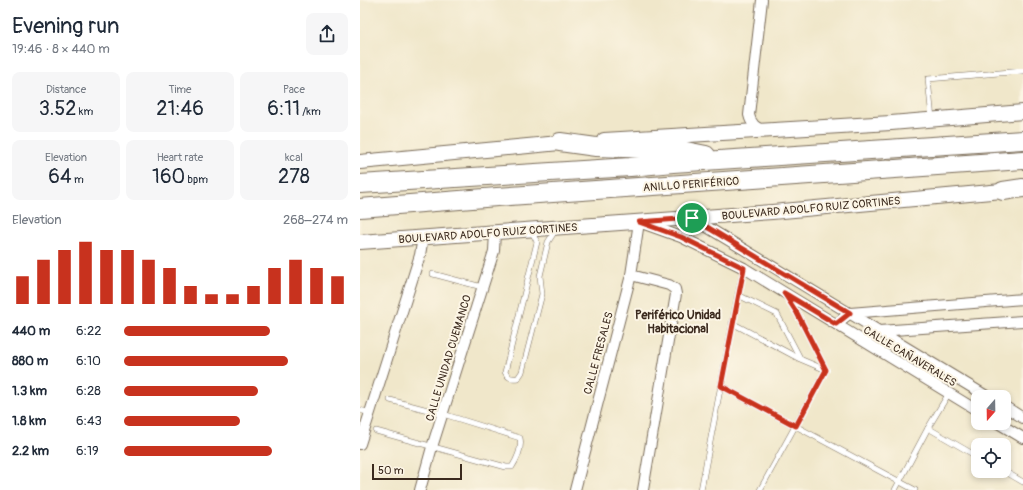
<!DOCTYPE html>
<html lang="en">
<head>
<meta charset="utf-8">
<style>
	:root { --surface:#fff; --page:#f6f6f7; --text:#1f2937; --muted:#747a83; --accent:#c8321e }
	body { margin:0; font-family:Pangolin,sans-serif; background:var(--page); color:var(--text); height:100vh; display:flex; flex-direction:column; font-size:15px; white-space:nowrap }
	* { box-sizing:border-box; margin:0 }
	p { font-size:13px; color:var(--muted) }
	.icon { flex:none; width:22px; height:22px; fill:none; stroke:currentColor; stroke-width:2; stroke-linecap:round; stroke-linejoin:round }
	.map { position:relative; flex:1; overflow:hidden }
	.details { display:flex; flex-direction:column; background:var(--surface); width:360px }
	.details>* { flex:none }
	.needle { width:26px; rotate:200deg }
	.buttons { position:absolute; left:611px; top:390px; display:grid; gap:8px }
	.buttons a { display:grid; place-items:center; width:40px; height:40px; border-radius:8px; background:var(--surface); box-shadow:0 2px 6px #0003; font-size:20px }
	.scale { position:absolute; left:12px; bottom:10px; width:90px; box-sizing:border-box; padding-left:4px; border:2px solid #3b2a1e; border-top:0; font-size:11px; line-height:14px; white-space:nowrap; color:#3b2a1e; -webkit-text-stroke:3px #fcf5e5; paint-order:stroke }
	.pin { position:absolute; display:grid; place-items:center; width:34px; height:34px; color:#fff; margin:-17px; border:2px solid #fff; border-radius:50%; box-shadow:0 1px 4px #0007 }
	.round { display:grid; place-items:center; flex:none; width:42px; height:42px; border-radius:8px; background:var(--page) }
	.head { display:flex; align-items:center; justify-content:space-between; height:68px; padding:0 12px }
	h1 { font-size:22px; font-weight:600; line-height:30px }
	.metrics { display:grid; grid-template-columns:repeat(3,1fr); gap:6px; height:68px; padding:4px 12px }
	.metrics div { display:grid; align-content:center; border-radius:8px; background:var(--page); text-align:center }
	.metrics b { font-size:20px; font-weight:600 }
	.metrics small { font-size:11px; font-weight:400 }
	.metrics p { font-size:11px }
	.chart { height:112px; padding:8px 12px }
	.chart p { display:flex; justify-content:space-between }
	.chart svg { width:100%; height:72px; margin-top:4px; stroke:var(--accent); stroke-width:6 }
	ul { padding:0 12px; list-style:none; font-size:13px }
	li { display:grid; grid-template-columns:64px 48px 1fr; align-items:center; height:30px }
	li i { height:10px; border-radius:5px; background:var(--accent) }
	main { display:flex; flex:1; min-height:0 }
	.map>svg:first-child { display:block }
</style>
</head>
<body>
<main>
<section class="details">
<div class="head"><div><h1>Evening run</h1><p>19:46 · 8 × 440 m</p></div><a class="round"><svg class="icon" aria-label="share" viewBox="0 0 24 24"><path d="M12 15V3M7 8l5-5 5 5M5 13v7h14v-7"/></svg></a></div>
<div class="metrics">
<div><p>Distance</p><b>3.52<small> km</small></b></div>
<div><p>Time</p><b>21:46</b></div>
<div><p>Pace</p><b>6:11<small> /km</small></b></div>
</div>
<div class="metrics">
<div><p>Elevation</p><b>64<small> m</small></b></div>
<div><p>Heart rate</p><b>160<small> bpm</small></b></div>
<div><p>kcal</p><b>278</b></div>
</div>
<div class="chart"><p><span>Elevation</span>268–274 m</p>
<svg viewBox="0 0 160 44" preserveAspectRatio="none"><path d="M5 44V27M15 44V17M25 44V11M35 44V6M45 44V11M55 44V11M65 44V17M75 44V22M85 44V33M95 44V38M105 44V38M115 44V33M125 44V22M135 44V17M145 44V22M155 44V27"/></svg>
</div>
<ul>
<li><b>440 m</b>6:22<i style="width:65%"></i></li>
<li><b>880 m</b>6:10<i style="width:73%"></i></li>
<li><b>1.3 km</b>6:28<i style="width:60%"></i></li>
<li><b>1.8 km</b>6:43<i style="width:52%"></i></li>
<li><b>2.2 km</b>6:19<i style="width:66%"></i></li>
</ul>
</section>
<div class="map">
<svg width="663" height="490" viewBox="0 0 663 490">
	<rect width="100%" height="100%" fill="#fcf5e5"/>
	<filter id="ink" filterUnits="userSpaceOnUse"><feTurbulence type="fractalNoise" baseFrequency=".025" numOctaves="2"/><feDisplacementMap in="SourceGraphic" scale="8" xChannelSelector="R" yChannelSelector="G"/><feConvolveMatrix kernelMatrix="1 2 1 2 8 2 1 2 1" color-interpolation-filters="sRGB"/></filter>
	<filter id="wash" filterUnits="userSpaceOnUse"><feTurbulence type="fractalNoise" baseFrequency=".012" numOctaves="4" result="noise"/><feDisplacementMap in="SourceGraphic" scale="16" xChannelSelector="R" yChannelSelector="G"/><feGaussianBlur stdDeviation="0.9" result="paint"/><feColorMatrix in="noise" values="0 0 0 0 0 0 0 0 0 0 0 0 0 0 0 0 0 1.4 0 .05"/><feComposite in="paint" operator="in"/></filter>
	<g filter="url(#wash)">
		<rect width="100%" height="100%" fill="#f0e7ca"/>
	</g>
	<g filter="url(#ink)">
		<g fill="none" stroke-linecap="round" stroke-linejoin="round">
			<g stroke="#7a6c5a" stroke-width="6">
				<g id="lane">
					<path d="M572,119L568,79L663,71"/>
					<path d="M171,230L177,242L145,372C148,378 151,379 158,378L162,372L182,294L180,276L188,242L195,231"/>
					<path d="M73,274L122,287"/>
					<path d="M378,295L417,314L440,358"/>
					<path d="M427,297L437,313L466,370"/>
					<path d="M372,323L440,359L466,370"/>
					<path d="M361,386L555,490"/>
					<path d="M0,410L10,413"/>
					<path d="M568,428L618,457"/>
					<path d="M16,431L146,467H152C157,459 162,447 160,438L83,414L30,400"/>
					<path d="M644,471L663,482"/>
					<path d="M341,490L378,295L384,268"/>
					<path d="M400,490L466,370"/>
					<path d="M535,490L568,428L589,393"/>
				</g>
			</g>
			<g stroke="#7a6c5a" stroke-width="12">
				<g id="street">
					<path d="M402,0L389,115C391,124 396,128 405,131"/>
					<path d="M332,218L628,397"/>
					<path d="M271,275L309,285L315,289L316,294L283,490"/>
					<path d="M476,324L490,313L663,299"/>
					<path d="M502,340L519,331L663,321"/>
					<path d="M644,406L663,418"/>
					<path d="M638,423L663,438"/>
					<path d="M0,444L60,255L63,237"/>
					<path d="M60,490L72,447L134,251L135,232"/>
					<path d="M215,490L271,275L279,222L321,237L384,268L618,411"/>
				</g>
			</g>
			<g stroke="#7a6c5a" stroke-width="16">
				<g id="secondary">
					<path d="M244,140L531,123L663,112"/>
					<path d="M0,162L210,142"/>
					<path d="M0,242L412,212L653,190"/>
				</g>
			</g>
			<g stroke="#7a6c5a" stroke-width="20">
				<g id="highway">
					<path d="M200,142L236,147L321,150L346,155"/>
					<path d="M0,184L270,167L313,163L663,140"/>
					<path d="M643,191L663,188"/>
					<path d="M0,208L137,197L663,160"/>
				</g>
			</g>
			<use href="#lane" stroke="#fff" stroke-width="5"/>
			<use href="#street" stroke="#fff" stroke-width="10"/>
			<use href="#secondary" stroke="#fff" stroke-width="14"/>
			<use href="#highway" stroke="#fff" stroke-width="18"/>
		</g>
	</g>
	<g fill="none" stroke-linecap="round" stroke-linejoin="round" filter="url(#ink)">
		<g stroke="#fff" stroke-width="8">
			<path id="route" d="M332,218L490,313L476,324L424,293L437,313L466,370L436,426L361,386L384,268L321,237L279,222Z"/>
		</g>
		<use href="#route" stroke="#c8321e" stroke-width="5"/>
	</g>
	<g text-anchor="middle" stroke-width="4" stroke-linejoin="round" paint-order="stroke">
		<g font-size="11" fill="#3b2a1e" stroke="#fcf5e5">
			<text transform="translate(331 184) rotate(-4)" y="4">ANILLO PERIFÉRICO</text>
			<text transform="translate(451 208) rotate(-5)" y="4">BOULEVARD ADOLFO RUIZ CORTINES</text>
			<text transform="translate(128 233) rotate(-4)" y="4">BOULEVARD ADOLFO RUIZ CORTINES</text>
			<text transform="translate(238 353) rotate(-75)" y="4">CALLE FRESALES</text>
			<text transform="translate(550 356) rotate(31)" y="4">CALLE CAÑAVERALES</text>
			<text transform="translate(88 358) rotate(-73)" y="4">CALLE UNIDAD CUEMANCO</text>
		</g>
		<g font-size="12" font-weight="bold" fill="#3b2a1e" stroke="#fcf5e5">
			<text x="318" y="319">Periférico Unidad<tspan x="318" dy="14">Habitacional</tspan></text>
		</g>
	</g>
</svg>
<div class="buttons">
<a><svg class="needle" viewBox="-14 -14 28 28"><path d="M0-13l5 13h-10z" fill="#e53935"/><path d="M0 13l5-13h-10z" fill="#747a83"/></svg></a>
<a><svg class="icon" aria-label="locate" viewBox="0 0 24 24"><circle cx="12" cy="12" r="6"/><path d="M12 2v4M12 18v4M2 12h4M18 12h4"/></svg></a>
</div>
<div class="scale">50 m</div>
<div class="pin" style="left:332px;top:218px;background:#1e9e55"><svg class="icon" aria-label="arrive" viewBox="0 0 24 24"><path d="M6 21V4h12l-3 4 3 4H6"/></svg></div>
</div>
</main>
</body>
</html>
